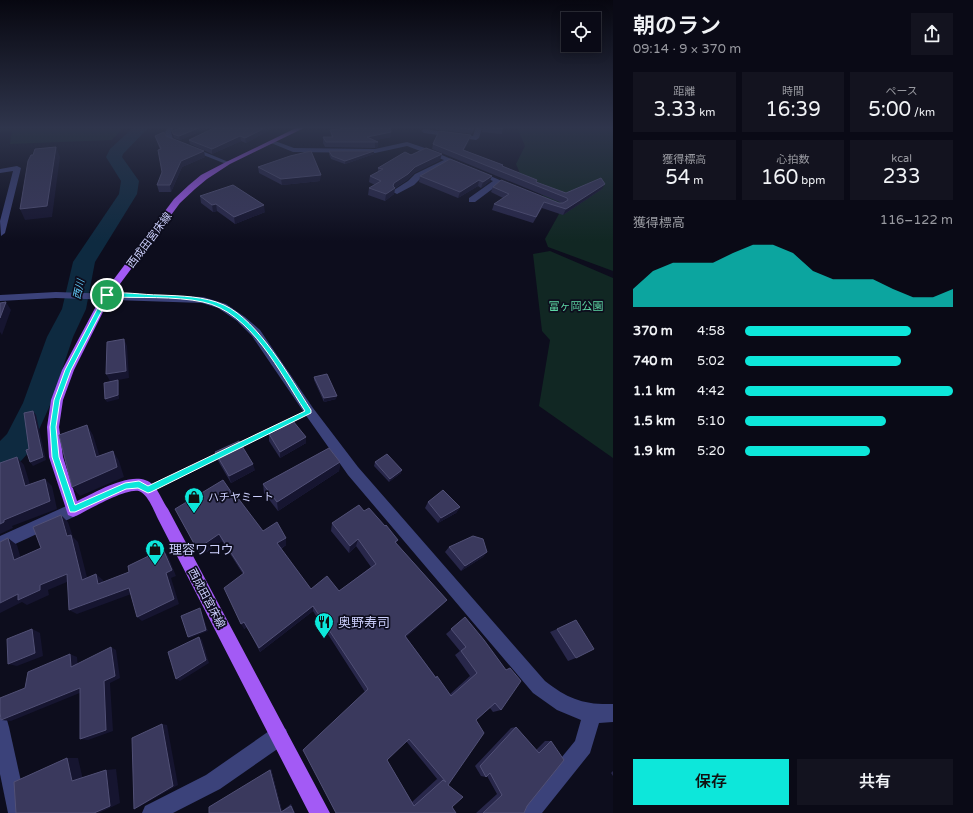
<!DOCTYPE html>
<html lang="ja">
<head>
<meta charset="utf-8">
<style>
	:root { --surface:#0a0a16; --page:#13131f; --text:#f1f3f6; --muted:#999aa1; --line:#2a2b35; --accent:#0de7da }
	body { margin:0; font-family:"Varela Round","Noto Sans JP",sans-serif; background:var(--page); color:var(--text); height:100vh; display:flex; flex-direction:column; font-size:15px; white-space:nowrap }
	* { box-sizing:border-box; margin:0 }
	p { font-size:13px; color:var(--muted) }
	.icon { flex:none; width:22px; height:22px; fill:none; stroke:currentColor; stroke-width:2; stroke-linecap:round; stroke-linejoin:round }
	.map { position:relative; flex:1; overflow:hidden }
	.side { display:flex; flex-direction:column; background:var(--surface); width:360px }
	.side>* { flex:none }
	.controls { position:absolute; left:561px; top:12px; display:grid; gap:8px }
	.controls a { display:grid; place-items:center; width:40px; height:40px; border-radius:0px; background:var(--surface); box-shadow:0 2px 10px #0003,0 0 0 1px var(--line); font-size:20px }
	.pin { position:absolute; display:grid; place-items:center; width:34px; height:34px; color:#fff; margin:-17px; border:2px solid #fff; border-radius:50%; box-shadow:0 1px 4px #0007 }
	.round { display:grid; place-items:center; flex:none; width:42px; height:42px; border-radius:0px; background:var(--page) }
	.head { display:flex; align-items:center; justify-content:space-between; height:68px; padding:0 20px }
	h1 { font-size:22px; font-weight:600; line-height:30px }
	.stats { display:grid; grid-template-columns:repeat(3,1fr); gap:6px; height:68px; padding:4px 20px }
	.stats div { display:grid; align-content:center; border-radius:0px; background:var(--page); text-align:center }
	.stats b { font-size:20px; font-weight:600 }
	.stats small { font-size:11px; font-weight:400 }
	.stats p { font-size:11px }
	.chart { height:112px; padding:8px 20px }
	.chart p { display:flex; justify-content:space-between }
	.chart svg { width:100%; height:72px; margin-top:4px; fill:var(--accent); opacity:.7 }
	.primary-button { display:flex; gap:8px; margin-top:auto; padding:8px 20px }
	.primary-button a { flex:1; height:46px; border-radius:0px; background:var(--accent); color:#111; font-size:16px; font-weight:600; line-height:46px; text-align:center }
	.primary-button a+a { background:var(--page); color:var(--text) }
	ul { padding:0 20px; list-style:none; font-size:13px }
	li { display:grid; grid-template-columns:64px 48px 1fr; align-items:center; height:30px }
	li i { height:10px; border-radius:5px; background:var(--accent) }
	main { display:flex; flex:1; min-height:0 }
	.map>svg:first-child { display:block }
</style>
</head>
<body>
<main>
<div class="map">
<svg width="613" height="813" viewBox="0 0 613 813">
	<rect width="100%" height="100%" fill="#0d0d1d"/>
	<g fill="#112723">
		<path d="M0,127H124L112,140L10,144L12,131L0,132Z"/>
		<path d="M517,127H613V271L548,247L545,239L559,214L553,205L521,176L516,164L525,146Z"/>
		<path d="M550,251L613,278V458L539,406L550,340L542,331L533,254Z"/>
	</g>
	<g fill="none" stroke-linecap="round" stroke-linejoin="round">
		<path fill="#0e2a40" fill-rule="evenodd" d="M134,127H149L123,154L122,157L139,181L137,194L95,262L86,309L73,337L51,403L33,443L29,452L11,472L0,476V441L7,434L23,403L47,337L62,309L73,262L119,194L121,181L106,157L110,149Z"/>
		<path stroke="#34a98f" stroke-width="2.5" stroke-dasharray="2 3" stroke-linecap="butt" d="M252,439L298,417"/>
		<g stroke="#34a98f" stroke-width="3" stroke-dasharray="2.5 3.5" stroke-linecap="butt">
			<path d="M239,445L254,438"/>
			<path d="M160,483L218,455"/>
		</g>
		<g fill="#3b427a" fill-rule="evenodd">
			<path d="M169,127H175L171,132L173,139L231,163L226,164L168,141L165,132Z"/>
			<path d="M476,127H482L479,138L476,140L424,133L421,131L424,129L473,136Z"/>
			<path d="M271,141H275L294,148L375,149L407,142L428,149L518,188L514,190L499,184L475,202H469V198L493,181L449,163L421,178L414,185L397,194L393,192L394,190L408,181L415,174L444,160L407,146L375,153L293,152L271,143Z"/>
			<path d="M17,166L21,168L5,233L1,236L0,221L13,171L0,173V169Z"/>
			<path d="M56,292L203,297L226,304L245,317L260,330L313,408L358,467L545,681C568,699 584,705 613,704V722L599,723L590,753L542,813H519L522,806L575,741L581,720L557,710L533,693L348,475L305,414L252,336L237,321L218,308L202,303L56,298L0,301V295Z"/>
			<path d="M73,503L78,505L80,510L78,515L0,551V536Z"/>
			<path d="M0,718L7,720L9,727L28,813H8L0,774Z"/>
			<path d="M279,727L286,729L288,736L286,743L220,789L173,813H142L145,806L206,775L272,729Z"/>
		</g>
		<path fill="#a35af5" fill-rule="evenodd" d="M298,127H306L230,164L207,179L195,189L180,203L111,296L74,370L63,400L59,427L63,457L77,501C95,493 136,467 153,485C159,491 163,502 168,509L330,813H309L158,519C154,511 149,497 141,492C131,485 90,509 78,515L73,517L68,515L49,457L47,427L51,400L62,370L102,295L174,199L189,185L201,175L226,162Z"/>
	</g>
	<g fill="#28274a" fill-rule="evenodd">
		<path d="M182,127H211L180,140L174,138L172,131Z"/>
		<path d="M216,127H275L246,143L241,141L212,154L190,144L189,140Z"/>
		<path d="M435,127H475L472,134L434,129Z"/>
		<path d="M483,127H503L502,134L482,132Z"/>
		<path d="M330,130L391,137L375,140L378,147L375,148L325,147L323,143V137H331Z"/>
		<path d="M471,135L469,141L464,150L503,165V166L536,182L566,193L602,189L563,215L542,208L533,223L492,210L494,204L503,198L491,192L493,187L559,203H562L432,149L433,144Z"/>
		<path d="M155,136H166L205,157L182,167L171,192H159L157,185L162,172L160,150L157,142Z"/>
		<path d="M329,151H374V154L345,164L331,159L329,154Z"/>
		<path d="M411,155L440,160L414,173L407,180L395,188L394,194L385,201L368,195L369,188L375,185L369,182L370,176L378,172V168Z"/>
		<path d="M258,167L320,181L282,185L259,173Z"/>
		<path d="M420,176L490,181L481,188L478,186L458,198L419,182Z"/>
		<path d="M200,196L265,212L235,224L217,211L213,212L201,203Z"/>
		<path d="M314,377L336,399L324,402L314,380Z"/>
		<path d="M269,434L306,437V443L280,458L269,441Z"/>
		<path d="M215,452L255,470L231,483L217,459Z"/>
		<path d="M340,462L339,471L278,511L264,493L263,484Z"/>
		<path d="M375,462L401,473L389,482L374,466Z"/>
		<path d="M236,499L263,531L286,545L281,549L311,589L339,591L371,567L356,546L349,553L331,531L332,523L364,511L385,526L398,540L396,543L447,600L442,605L406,637L436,677L449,695L470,676L455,655L460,651L446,634L465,617L501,710L493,712L490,708L476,720L448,785L452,807L336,813L365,692L313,611L260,652L247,627L244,629L243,574L222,541L201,556L175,509ZM406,741L438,780L437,779L412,802L387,760Z"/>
		<path d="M428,502L460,507L456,513L438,523L425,508Z"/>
		<path d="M449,547L487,552L483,557L461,571L445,552Z"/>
		<path d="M557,629L576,658L568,661L550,632Z"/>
		<path d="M516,727L536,750L545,741H551L524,813H476L497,794L487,776L486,777L481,776L475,766L511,728Z"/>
		<path d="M271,769L282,811L291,804L295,813H209Z"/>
		<path d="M613,771V776L611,773Z"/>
	</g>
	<g fill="#161530">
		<path d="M201,127H211L180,140L179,136Z"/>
		<path d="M267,127H275L246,143L245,138Z"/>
		<path d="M391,132V137L367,142V137Z"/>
		<path d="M471,135L469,141L461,155L463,150Z"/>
		<path d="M240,136L241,141L212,154V149Z"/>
		<path d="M375,142H378V147L375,148Z"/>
		<path d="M56,147L60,157L52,217L25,220L20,209Z"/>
		<path d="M204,151L205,157L182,167L171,192L170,185L181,161Z"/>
		<path d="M374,151V154L345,164V161Z"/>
		<path d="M442,154L440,160L414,173L407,180L393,189L395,188L394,194L385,201L386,194L393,186L394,183L415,167Z"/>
		<path d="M321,175L320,181L282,185L281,179Z"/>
		<path d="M492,176L490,181L481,188L483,182Z"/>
		<path d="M479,180L478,186L458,198L460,192Z"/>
		<path d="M605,184L602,189L563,215L566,209Z"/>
		<path d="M216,204L217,211L213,212L212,205Z"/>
		<path d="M264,205L265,212L235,224L234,217Z"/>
		<path d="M6,302L11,310L2,335L0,332V318Z"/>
		<path d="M124,339L127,346L129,378L118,380L119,383V399L107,402L105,399L118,380L110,381L106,374Z"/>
		<path d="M337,396L336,399L324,402V398Z"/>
		<path d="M33,411L36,415L46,460L33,466L30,462Z"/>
		<path d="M87,425L93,435L103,467L96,457Z"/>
		<path d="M306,437V443L280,458V452Z"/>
		<path d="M113,451L119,461L124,477L80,496L72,487Z"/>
		<path d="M17,457L24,465L33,494L25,486Z"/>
		<path d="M340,462L339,471L278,511L277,502Z"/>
		<path d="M253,464L255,470L231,483L229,476Z"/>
		<path d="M402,470L401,473L389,482L390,479Z"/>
		<path d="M45,479L52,486L57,509L12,526L13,528L0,534V524Z"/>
		<path d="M460,507L456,513L438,523L441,518Z"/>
		<path d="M61,515L68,522L73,537L78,542L89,585L82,580Z"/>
		<path d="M219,534L222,541L201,556L197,549Z"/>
		<path d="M8,538L17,545L23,566L14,560Z"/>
		<path d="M286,538V545L278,550L277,543Z"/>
		<path d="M358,539L356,546L349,553L350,546Z"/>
		<path d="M163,549L168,556L176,576L171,578L179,604L142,621L137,617L166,573Z"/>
		<path d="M487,552L483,557L461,571L465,566Z"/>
		<path d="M67,574L74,579L48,590L49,595L27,605L22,602L0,613V603L18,594Z"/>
		<path d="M96,574L103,580L104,590L98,584Z"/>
		<path d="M129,588L134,593L77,614L69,610Z"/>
		<path d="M447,600L442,605L402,641L405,636Z"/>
		<path d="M313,606V611L260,652L259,648Z"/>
		<path d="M200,608L201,610L208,631L190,638L188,637Z"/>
		<path d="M244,622L247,627L244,629L241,624Z"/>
		<path d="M32,629L40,633L43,656L17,666L8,664Z"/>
		<path d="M199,637L202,640L209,663L180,681L176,679Z"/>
		<path d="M111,647L116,650L120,678L110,683L113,731L88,740L80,739L104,681Z"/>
		<path d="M70,654L77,657L78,669L71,667Z"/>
		<path d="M80,688L87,690L11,721L1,720Z"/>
		<path d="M162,724L167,725L178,785L139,807L134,809Z"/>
		<path d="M67,758H78L83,780L72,781Z"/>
		<path d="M116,769L120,803L99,813H94L106,770Z"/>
		<path d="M271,769L282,811L281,812L270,770Z"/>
		<path d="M291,804L295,813H294L291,806Z"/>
	</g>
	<g fill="#3a395d" stroke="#515076" fill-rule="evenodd">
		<path d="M182,127H201L179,136L173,134L172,131Z"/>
		<path d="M216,127H267L245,138L240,136L212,149L189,140Z"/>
		<path d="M358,127H390L391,132L367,137L378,142H326L323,137H333L330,130Z"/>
		<path d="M454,127H474L473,130Z"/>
		<path d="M484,127H503V129Z"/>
		<path d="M439,131L471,135L463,150L503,165L502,166L537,180L536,182L566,193L601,178L605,184L566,209L544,202L536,217L494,204L509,194L493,187L501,180L559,203H563L568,200L567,198L433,144Z"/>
		<path d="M164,132L166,136L204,151L181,161L170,185H157L162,172L158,150L161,149L155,136Z"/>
		<path d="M56,147L47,206L20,209L28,161L31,155H33L35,149Z"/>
		<path d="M426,148L442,154L415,167L408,174L394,183L393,186L395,188L386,194L369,188L381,181L370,176L383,169L378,168L405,152L411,155Z"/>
		<path d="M311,151L321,175L281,179L258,167L290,156Z"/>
		<path d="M329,151H374L345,161L332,156Z"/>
		<path d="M450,159L492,176L483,182L479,180L460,192L420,176Z"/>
		<path d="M233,185L264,205L234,217L216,204L212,205L200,196Z"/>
		<path d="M6,302L0,318V303Z"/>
		<path d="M124,339L126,371L106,374L107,342Z"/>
		<path d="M327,374L337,396L324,398L314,377Z"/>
		<path d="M118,380V395L105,399L104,383Z"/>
		<path d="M33,411L43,457L30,462L26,450L29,449L24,413Z"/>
		<path d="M293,421L306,437L280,452L269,434Z"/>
		<path d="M87,425L96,457L113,451L117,467L72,487L59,435Z"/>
		<path d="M239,441L253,464L229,476L215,452Z"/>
		<path d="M329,448L340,462L277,502L263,484Z"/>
		<path d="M387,454L402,470L390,479L375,462Z"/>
		<path d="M17,457L25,486L45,479L50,501L4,520V522L0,524V463Z"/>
		<path d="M223,480L236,499L238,498L263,531L277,522L286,538L277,543L311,589L327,576L339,591L376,564L358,539L350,546L332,523L359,505L364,511L369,508L385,526L386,525L398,540L395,542L447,600L405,636L436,678L437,676L451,696L477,673L461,651L466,647L451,629L465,617L484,640L506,670L510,668L521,681L501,710L495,703L476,720L484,733L448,785L463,797L452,807L456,813H336L303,750L368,689L313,606L259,648L244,622L241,624L224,588L244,573L219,534L197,549L175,509ZM409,739L446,782L443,780L414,806L387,760Z"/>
		<path d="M443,490L460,507L441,518L428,502Z"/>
		<path d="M61,515L67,536L71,535L82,580L96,574L98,584L129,572L128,566L163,549L172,570L166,573L174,599L137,617L129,588L69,610L67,574L40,585V590L18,600V594L0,603V542L8,538L14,560L41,548L33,527Z"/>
		<path d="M473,536L483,539L487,552L465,566L449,547Z"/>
		<path d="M200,608L206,630L188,637L181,616Z"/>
		<path d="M576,620L594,649L576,658L557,629Z"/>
		<path d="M32,629L35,653L8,664L7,639Z"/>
		<path d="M199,637L206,660L176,679L168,652Z"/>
		<path d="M111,647L115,676L104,681L106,730L80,739V688L1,720L0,712V698L25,688L28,672L70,654L71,667Z"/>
		<path d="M162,724L173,786L134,809L132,738Z"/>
		<path d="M516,727L539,753L551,741L564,760L527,806L524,813H483L502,795L490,773L486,777L480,766Z"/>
		<path d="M67,758L72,781L106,770L110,806L94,813H16L14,782Z"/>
		<path d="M270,770L281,812L291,806L294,813H209V807Z"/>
	</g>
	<linearGradient id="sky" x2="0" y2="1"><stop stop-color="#070710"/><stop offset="0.53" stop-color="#2f354c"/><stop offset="1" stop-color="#2f354c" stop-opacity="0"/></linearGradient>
	<rect width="613" height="241" fill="url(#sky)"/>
	<path fill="#0de7da" stroke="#fff" fill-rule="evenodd" d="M105,294C123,291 143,295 160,295C181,296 204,296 224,305C259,321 290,378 311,410V413L151,492L148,493L138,488L126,489L75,512H70L52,457L50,427L54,400L65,370ZM109,297C138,298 175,296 203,302C251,312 280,373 305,411L148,486L139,481L125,483L75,505L59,457L56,427L60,400L71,370Z"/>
	<defs>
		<g id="shop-pin" transform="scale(1)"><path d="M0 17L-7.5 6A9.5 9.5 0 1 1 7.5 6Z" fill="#0de7da" stroke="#0d0d1d"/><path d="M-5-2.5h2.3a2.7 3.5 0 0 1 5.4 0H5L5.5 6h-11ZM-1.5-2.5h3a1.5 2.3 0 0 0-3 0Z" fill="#111"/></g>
		<g id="restaurant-pin" transform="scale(1)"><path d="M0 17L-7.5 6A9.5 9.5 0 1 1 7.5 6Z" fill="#0de7da" stroke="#0d0d1d"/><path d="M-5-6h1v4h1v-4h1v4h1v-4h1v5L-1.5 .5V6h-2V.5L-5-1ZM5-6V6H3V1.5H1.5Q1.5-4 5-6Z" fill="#111"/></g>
	</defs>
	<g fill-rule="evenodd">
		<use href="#shop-pin" x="194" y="497"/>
		<use href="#shop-pin" x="155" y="549"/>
		<use href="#restaurant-pin" x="324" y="622"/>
	</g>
	<g text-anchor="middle" stroke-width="3.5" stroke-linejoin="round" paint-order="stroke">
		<g font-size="10" font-style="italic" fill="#61c8f6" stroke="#0d0d1d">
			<text transform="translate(78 289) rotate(-77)" y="4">西川</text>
		</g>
		<g font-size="11" fill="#cccffc" stroke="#0d0d1d">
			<text transform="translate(149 240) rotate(-53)" y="4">西成田宮床線</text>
			<text transform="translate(207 598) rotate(62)" y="4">西成田宮床線</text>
		</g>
		<g font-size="11" fill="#5ed7a5" stroke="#0d0d1d">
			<text x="576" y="310">富ヶ岡公園</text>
		</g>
		<g font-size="11" fill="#cccffc" stroke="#0d0d1d" text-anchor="start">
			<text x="208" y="501">ハチヤミート</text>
		</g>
		<g font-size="13" fill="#cccffc" stroke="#0d0d1d" text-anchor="start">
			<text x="169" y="554">理容ワコウ</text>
			<text x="338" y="627">奥野寿司</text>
		</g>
	</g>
</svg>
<div class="controls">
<a><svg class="icon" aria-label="locate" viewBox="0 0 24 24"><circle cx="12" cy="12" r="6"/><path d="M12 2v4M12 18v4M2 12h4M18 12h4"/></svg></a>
</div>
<div class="pin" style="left:107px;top:295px;background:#1e9e55"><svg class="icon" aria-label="arrive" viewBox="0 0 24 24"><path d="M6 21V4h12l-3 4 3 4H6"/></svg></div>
</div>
<section class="side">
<div class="head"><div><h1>朝のラン</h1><p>09:14 · 9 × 370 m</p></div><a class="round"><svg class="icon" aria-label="share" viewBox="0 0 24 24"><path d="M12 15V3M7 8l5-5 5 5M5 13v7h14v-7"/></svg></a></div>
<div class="stats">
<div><p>距離</p><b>3.33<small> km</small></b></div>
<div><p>時間</p><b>16:39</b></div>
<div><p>ペース</p><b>5:00<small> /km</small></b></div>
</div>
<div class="stats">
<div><p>獲得標高</p><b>54<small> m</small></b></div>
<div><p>心拍数</p><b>160<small> bpm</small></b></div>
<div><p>kcal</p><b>233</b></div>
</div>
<div class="chart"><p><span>獲得標高</span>116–122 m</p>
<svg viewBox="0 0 160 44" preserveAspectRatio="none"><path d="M0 44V33L10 22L20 17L30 17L40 17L50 11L60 6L70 6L80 11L90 22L100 27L110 27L120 27L130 33L140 38L150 38L160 33V44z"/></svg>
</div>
<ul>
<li><b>370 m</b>4:58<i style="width:80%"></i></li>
<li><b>740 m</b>5:02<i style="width:75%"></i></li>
<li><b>1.1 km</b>4:42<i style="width:100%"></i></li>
<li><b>1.5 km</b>5:10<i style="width:68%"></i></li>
<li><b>1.9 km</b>5:20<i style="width:60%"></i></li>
</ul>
<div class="primary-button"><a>保存</a><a>共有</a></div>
</section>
</main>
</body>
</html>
